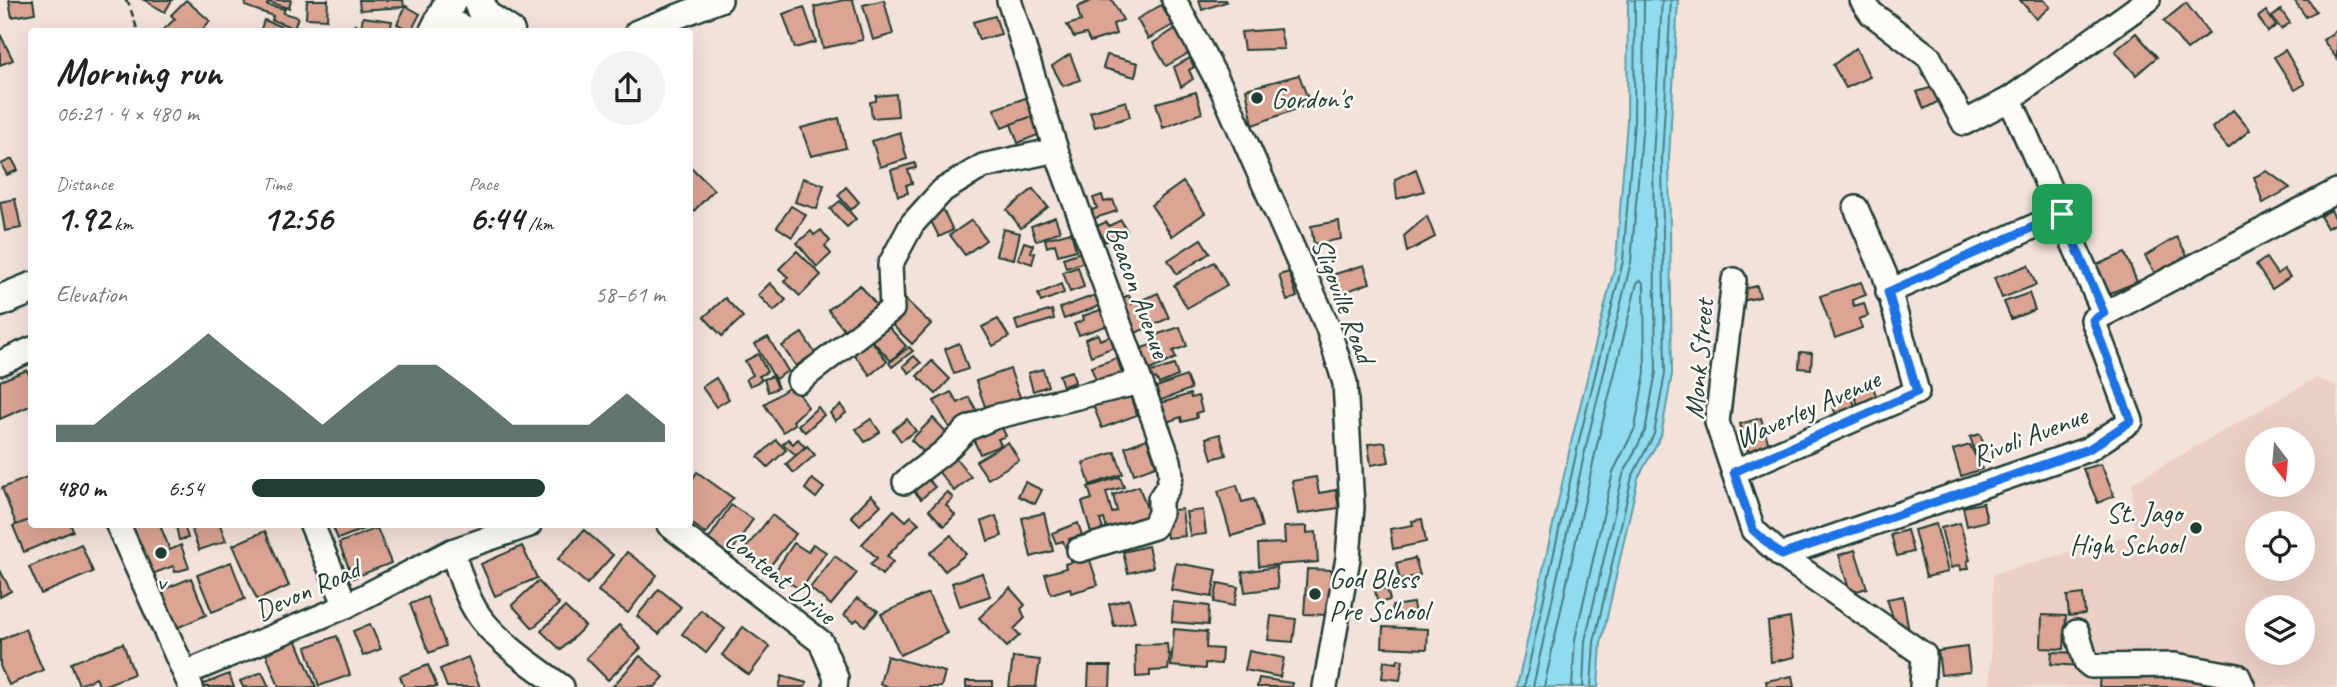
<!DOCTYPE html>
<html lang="en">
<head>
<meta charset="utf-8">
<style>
	:root { --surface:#fff; --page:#f2f2f2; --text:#222; --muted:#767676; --accent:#1f3d34 }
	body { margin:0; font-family:Caveat,sans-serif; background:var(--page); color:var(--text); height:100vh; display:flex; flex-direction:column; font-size:26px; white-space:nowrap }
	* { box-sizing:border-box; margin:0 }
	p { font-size:23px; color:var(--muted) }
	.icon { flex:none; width:38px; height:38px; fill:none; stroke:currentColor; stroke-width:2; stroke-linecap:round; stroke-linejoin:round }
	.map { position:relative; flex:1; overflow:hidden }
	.panel { position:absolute; left:28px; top:28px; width:665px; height:500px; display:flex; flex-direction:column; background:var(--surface); border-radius:7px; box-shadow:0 7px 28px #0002 }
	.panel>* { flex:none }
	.needle { width:46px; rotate:164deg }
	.controls { position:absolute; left:2245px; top:427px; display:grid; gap:14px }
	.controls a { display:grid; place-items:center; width:70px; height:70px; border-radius:50%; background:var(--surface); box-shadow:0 7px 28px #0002; font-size:35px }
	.pin { position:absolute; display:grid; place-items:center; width:60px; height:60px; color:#fff; margin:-30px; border-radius:14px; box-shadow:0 4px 10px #0006 }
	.round { display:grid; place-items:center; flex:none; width:74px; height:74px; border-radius:37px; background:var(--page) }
	.overview { display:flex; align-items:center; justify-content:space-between; height:119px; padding:0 28px }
	h1 { font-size:38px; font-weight:600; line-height:52px }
	.figures { display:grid; grid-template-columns:repeat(3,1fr); gap:10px; height:119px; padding:7px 28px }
	.figures div { display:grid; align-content:center }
	.figures b { font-size:35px; font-weight:600 }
	.figures small { font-size:19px; font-weight:400 }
	.figures p { font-size:19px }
	.chart { height:196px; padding:14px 28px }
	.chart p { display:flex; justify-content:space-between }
	.chart svg { width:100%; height:126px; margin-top:7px; fill:var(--accent); opacity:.7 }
	ul { padding:0 28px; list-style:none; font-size:23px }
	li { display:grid; grid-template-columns:112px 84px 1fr; align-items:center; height:52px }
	li i { height:18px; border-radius:9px; background:var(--accent) }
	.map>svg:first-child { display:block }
</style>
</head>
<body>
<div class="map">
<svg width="2337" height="687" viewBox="0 0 2337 687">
	<rect width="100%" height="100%" fill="#f3e2d9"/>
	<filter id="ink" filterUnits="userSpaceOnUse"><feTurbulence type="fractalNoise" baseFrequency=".0143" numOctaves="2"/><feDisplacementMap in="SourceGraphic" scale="14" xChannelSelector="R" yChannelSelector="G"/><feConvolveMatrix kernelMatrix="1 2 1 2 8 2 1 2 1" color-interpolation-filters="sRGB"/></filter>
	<g filter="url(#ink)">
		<path fill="#eccfc4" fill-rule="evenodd" d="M2316,378L2337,386V687H1990L1993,574L2134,534L2132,483ZM2258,439H2303V485H2258ZM2258,523H2303V569H2258ZM2258,607H2303V653H2258Z"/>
		<path fill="#8fdbef" stroke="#629ca4" stroke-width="2" d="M1628,0H1678L1669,158L1672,374L1661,436L1638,478L1601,644L1598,687H1517L1572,439L1616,261L1627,121Z"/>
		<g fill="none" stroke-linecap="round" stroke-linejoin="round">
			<g stroke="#4c7c7f" stroke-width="2">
				<path d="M1524,687L1579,441L1623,261L1634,121L1635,0"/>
				<path d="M1533,687L1587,442L1631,262L1643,122L1644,0"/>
				<path d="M1544,687L1597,445L1637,283L1641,280L1644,284L1645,372L1635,428L1613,472L1575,639L1572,687"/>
				<path d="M1583,687L1585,641L1623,475L1645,431L1656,372L1653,158L1662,0"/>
				<path d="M1591,687L1594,642L1632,477L1654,434L1665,373L1662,158L1671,0"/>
			</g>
		</g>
		<g fill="#dba493" stroke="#1f3d34" stroke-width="2">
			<path d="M9,0H33L35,13L12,17Z"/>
			<path d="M144,0H172L165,12Z"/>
			<path d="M186,0L210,21L200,32H161L175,19L171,15Z"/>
			<path d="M247,0H291L289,8L268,2L267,5L285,9L283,13L298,17L294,28L272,20L273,16L245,6Z"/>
			<path d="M307,0H328L327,19L306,18Z"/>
			<path d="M359,0H403L404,7L360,10Z"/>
			<path d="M844,0H853L863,40L823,48L814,7Z"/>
			<path d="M884,0L893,34L873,40L863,5Z"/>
			<path d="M1093,0H1112L1123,20L1113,24L1116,34L1090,42L1086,34L1074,37L1067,25L1081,21L1077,7Z"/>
			<path d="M1199,0H1225L1226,2L1202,10Z"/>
			<path d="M2020,0H2044L2050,7L2036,19Z"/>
			<path d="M2294,0H2308L2316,11L2306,17Z"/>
			<path d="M2186,3L2209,33L2187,50L2164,21Z"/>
			<path d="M1161,5L1173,25L1148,39L1137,19Z"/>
			<path d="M406,6L420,14L411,31L397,24Z"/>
			<path d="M804,7L816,42L795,48L783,14Z"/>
			<path d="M2281,10L2290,23L2281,29L2272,17Z"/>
			<path d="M2266,11L2276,26L2268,32L2258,17Z"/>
			<path d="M995,16L1001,34L979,40L973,22Z"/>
			<path d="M363,17L392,21L390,32H352L355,24L361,27Z"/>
			<path d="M264,20L282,27L281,32H260Z"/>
			<path d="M1175,29L1189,53L1166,66L1153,43Z"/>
			<path d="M1280,29L1284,49L1244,50L1241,32Z"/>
			<path d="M2337,30V59L2323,40Z"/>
			<path d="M2136,33L2157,57L2136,75L2115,51Z"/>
			<path d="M0,34L13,60L0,65Z"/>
			<path d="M1856,48L1870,77L1846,88L1833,65Z"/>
			<path d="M2285,50L2305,84L2295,90L2274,57Z"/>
			<path d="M1070,54L1080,80L1063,86L1052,66Z"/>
			<path d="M1107,55L1138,63L1135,77L1103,68Z"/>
			<path d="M1190,58L1194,67L1189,70L1193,79L1181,87L1174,67Z"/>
			<path d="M1299,75L1310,104L1253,125L1246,89Z"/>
			<path d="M1936,86L1941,100L1924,109L1917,92Z"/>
			<path d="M1196,92L1202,113L1163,128L1156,103Z"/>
			<path d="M896,94L898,116L872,118L870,102L876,101V96Z"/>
			<path d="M1031,96L1038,114L1002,128L994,109Z"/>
			<path d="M1126,101L1130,117L1095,127L1090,112Z"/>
			<path d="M2233,110L2250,130L2228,148L2212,128Z"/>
			<path d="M1038,114L1045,132L1018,143L1011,124Z"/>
			<path d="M839,118L846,148L811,156L801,128Z"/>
			<path d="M900,132L907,159L880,167L872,141Z"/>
			<path d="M12,159L18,170L7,175L1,164Z"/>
			<path d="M915,163L916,168L908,170L912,183L906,185L908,193L898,196L891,170Z"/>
			<path d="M690,166L714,190L690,215Z"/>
			<path d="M1416,169L1424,191L1397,199L1395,179Z"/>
			<path d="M2267,171L2290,188L2263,203L2254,177Z"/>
			<path d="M803,178L824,185L817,209L795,202Z"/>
			<path d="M1183,182L1205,213L1172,236L1151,205Z"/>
			<path d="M846,187L859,202L851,210L838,195Z"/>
			<path d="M1033,189L1048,207L1021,228L1007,210Z"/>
			<path d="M1102,195L1104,202L1113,200L1117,211L1092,219L1090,211L1097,208L1093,198Z"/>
			<path d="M15,199L21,228L5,231L0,202Z"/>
			<path d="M840,201L856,219L847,227L830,209Z"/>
			<path d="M791,206L806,215L792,237L777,227Z"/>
			<path d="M941,206L953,230L939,237L927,213Z"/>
			<path d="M2331,210L2337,222L2327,228L2320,216Z"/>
			<path d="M1427,216L1435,237L1407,252L1404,236Z"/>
			<path d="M1055,217L1060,231L1036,241L1031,226Z"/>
			<path d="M972,220L986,240L965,255L950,235Z"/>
			<path d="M1121,220L1127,231L1105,242L1097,226L1106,222L1109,226Z"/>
			<path d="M1339,221L1341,239L1314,244L1311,226Z"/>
			<path d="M1003,229L1020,233L1014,259L996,255Z"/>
			<path d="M821,230L830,241L825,246L831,254L817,267L797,243L811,231L814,235Z"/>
			<path d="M1071,232L1076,250L1058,255L1055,244L1047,247L1045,239Z"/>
			<path d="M2177,237L2189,259L2157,277L2145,256Z"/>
			<path d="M1201,239L1210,253L1177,274L1168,260Z"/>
			<path d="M1024,242L1033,245L1031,252L1035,253L1032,264L1018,259Z"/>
			<path d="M1087,250L1091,260L1066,268L1063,258Z"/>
			<path d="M797,251L821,275L800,296L784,281L788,277L779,269Z"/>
			<path d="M2125,253L2137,282L2108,294L2096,265Z"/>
			<path d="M2266,258L2277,274L2284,269L2290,277L2272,289L2256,265Z"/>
			<path d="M1214,262L1227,285L1187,308L1174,285Z"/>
			<path d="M1364,265L1370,283L1339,294L1332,275Z"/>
			<path d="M2028,265L2036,285L2002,298L1994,278Z"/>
			<path d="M1078,267L1084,287L1070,292L1063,272Z"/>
			<path d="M1289,272L1297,297L1287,301L1279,275Z"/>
			<path d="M1861,282L1866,295L1852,300L1854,306L1864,303L1868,316L1859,319L1862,328L1835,338L1820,296Z"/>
			<path d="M770,283L786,300L774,311L758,295Z"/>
			<path d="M1061,284L1064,293L1041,302L1038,294Z"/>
			<path d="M860,285L879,308L847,333L828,310Z"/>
			<path d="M1757,286L1760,297L1742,301L1739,290Z"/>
			<path d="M1158,293L1169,318L1131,335L1116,301L1129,295L1132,304Z"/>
			<path d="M2029,293L2035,310L2011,319L2004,302Z"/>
			<path d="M1095,295L1099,306L1064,319L1060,308Z"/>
			<path d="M725,298L743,317L722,336L704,317Z"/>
			<path d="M905,299L931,324L912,344L886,319Z"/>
			<path d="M1103,309L1109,325L1079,335L1074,324L1084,320L1083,316Z"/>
			<path d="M1052,310L1054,319L1018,330L1015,321Z"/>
			<path d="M998,319L1009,337L993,346L982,327Z"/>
			<path d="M884,322L906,346L891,361L868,336Z"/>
			<path d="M1180,327L1187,346L1173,351L1176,358L1143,373L1136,350L1154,344L1152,336Z"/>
			<path d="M802,333L815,353L796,366L782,346Z"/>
			<path d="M1098,334L1100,340L1113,335L1117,346L1091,356L1085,339Z"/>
			<path d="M768,337L788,371L775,379L755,344Z"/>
			<path d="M870,339L887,361L870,375L853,353Z"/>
			<path d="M959,343L968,369L954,374L945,349Z"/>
			<path d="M909,347L913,351L892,367L889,363Z"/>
			<path d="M1800,352L1812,353L1811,369L1799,368Z"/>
			<path d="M758,354L767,372L759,376L762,380L750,386L746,379L753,375L745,361Z"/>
			<path d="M914,356L921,363L909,373L903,366Z"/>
			<path d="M1117,358L1122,373L1097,383L1091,367Z"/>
			<path d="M932,361L950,379L936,394L917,376Z"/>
			<path d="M1174,365L1178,376L1159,384L1156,378L1148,381L1145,374Z"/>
			<path d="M1010,369L1021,400L987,412L976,381Z"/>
			<path d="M1043,369L1048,386L1033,391L1028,373Z"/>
			<path d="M27,370L32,382V405L0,419V381Z"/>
			<path d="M1072,371L1075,382L1063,386L1059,375Z"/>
			<path d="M773,376L778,388L768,392L764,379Z"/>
			<path d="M1186,376L1191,389L1159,401L1154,388Z"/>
			<path d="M716,378L729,399L716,407L702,387Z"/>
			<path d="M1872,383L1878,402L1859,408L1853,389Z"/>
			<path d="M793,385L808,407L793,421L795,424L783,432L764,404Z"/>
			<path d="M1127,388L1137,415L1102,428L1092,402Z"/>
			<path d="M951,392L958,403L969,397L979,415L952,432L934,401Z"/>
			<path d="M1190,394L1191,398L1198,396L1202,411L1196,413L1197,418L1182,422L1181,417L1164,423L1158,404Z"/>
			<path d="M1852,397L1857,413L1837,419L1832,403Z"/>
			<path d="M841,405L846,413L835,421L830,413Z"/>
			<path d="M818,407L824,415L805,432L798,425Z"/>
			<path d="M933,418L951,437L930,458L911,440Z"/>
			<path d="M1761,418L1769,445L1748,452L1740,424Z"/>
			<path d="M871,419L880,432L865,442L856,429Z"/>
			<path d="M907,419L916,431L901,441L893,430Z"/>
			<path d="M999,421L1006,436L998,439L1001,445L980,454L971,434Z"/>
			<path d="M1220,434L1226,455L1212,459L1206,438Z"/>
			<path d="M1980,434L1987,453L1977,456L1970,437Z"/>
			<path d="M788,439L793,444L798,439L805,447L796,455L783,444Z"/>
			<path d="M1147,439L1156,466L1134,474L1125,447Z"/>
			<path d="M776,440L786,450L768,467L758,457Z"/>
			<path d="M1008,442L1019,460L988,479L976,461Z"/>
			<path d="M1385,442L1389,462L1371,465L1368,444Z"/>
			<path d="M1970,445L1982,469L1961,476L1953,450Z"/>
			<path d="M807,446L815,455L794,473L786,464Z"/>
			<path d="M1115,452L1123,474L1090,485L1083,463Z"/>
			<path d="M955,457L971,477L954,491L938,471Z"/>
			<path d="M2101,464L2114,496L2098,503L2083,469Z"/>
			<path d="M697,472L733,498L706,534L690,522V483Z"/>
			<path d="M32,476V523L18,529L2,488Z"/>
			<path d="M925,476L935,487L921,499L911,488Z"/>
			<path d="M1120,477L1124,487L1106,492L1112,513L1117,511L1113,495L1139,486L1151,520L1108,533L1104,519L1100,520L1104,533L1092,536L1082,502L1092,499L1088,487Z"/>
			<path d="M1316,477L1319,493L1336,490L1339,508L1298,514L1292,481Z"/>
			<path d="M812,479L824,488L816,498L805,489Z"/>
			<path d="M1025,482L1042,490L1035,504L1018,496Z"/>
			<path d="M1237,485L1242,502L1254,499L1262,527L1231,536L1218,491Z"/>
			<path d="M947,492L953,498L946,505L955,515L944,526L929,510Z"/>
			<path d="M871,495L881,505L860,525L851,516Z"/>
			<path d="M1983,503L1987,521L1967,526L1963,507Z"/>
			<path d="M731,505L753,519L725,562L703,548Z"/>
			<path d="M1182,509L1185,536L1167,538L1164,511Z"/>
			<path d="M894,510L906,521L911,516L919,523L887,556L893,562L882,575L870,564L877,558L862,544Z"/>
			<path d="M1203,510L1206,534L1190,536L1186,512Z"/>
			<path d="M1044,513L1053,551L1031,557L1022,518Z"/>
			<path d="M772,515L796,534L765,572L742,553Z"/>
			<path d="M996,516L1002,536L988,541L982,521Z"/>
			<path d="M32,519V525H71L73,531L24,552L13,526Z"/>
			<path d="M1422,519L1426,542L1393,549L1390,529L1413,525L1412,521Z"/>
			<path d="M1078,523L1082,535L1069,539L1071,545L1065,547L1063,541L1056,543L1052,533Z"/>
			<path d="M1960,523L1970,560L1967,561L1969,568L1961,570L1960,565L1951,568L1941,528Z"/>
			<path d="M1936,524L1948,572L1926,577L1914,530Z"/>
			<path d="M128,525H160L170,550L181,545L189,568L175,572L173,566L147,576Z"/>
			<path d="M184,525L188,538L179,540L176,526Z"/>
			<path d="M190,525H220L226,541L199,550Z"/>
			<path d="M332,525H374L338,539Z"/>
			<path d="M1307,526V533L1316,532L1318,562L1259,566L1258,544L1285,543L1284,527Z"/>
			<path d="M377,528L391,563L353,578L339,543Z"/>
			<path d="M584,530L613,555L587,584L558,559Z"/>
			<path d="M1907,530L1913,552L1897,556L1891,535Z"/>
			<path d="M265,531L289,586L257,600L233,545Z"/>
			<path d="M951,535L966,554L945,571L930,553Z"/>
			<path d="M794,543L808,552L813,544L826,552L801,590L774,573Z"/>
			<path d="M81,544L93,572L41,594L29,567Z"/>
			<path d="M522,546L537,578L495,596L481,564Z"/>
			<path d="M1148,546L1153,567L1128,573L1123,552Z"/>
			<path d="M1855,550L1867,588L1850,593L1839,555Z"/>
			<path d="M627,552L657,575L628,613L598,591Z"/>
			<path d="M835,556L857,573L831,605L810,588Z"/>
			<path d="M1089,557L1098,585L1071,593L1070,588L1051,594L1045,574L1066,568L1065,564Z"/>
			<path d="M1415,558L1420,575L1400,580L1396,563Z"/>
			<path d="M231,562L245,599L212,612L197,575Z"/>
			<path d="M1176,563L1217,570L1212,597L1171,590Z"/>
			<path d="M1276,567L1278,588L1245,592L1242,572Z"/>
			<path d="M1307,569L1331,570L1328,615L1304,614Z"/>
			<path d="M0,570L11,591L0,597Z"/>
			<path d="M982,573L990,596L960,606L952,583Z"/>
			<path d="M191,578L206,615L177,628L162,590Z"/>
			<path d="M538,581L559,604L533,628L512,605Z"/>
			<path d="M1218,583L1238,587L1234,606L1214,602Z"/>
			<path d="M1010,588L1025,605L1021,609L1025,618L1014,629L1020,635L1007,647L979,618Z"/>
			<path d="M1387,588L1390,600L1378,603L1375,591Z"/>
			<path d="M659,589L681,607L659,634L637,616Z"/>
			<path d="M928,593L947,633L900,655L881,614Z"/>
			<path d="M2083,594L2085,614L2069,616L2067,596Z"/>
			<path d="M1903,596L1909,632L1897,630L1887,599Z"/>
			<path d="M427,597L446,646L429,653L410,604Z"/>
			<path d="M857,598L878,611L865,626L857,619L854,622L844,615Z"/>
			<path d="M1129,599L1135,622L1114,626L1109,604Z"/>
			<path d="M1173,602L1209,606L1208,625L1172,622Z"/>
			<path d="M1413,603L1415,614L1394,618L1392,606Z"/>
			<path d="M565,607L585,626L561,650L541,631Z"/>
			<path d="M701,610L725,629L706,653L682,634Z"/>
			<path d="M2042,615L2066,616L2064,649L2041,648Z"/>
			<path d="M1271,616L1296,619L1293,642L1268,640Z"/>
			<path d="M1790,618L1795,657L1771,662L1768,622Z"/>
			<path d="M370,624L381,649L363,656L353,631Z"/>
			<path d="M619,625L641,648L608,680L586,658Z"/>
			<path d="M743,627L770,647L749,675L722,655Z"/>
			<path d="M1383,627L1428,629L1427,649L1382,647Z"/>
			<path d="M25,629L43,670L9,685L0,666V640Z"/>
			<path d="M1174,629L1207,632L1206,648L1222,649L1221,664L1205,663V669L1171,666Z"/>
			<path d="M337,636L350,675L319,686L306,647Z"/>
			<path d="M296,639L316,687H279L265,651Z"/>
			<path d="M123,643L134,674L100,687L96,678L79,685L71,663Z"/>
			<path d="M1167,644L1168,654H1170L1168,670L1150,671V676L1136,677L1135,645Z"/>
			<path d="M1967,647L1970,672L1941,675L1938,651Z"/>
			<path d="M1249,651L1284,658L1280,677L1245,670Z"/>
			<path d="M2052,652L2080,653V666L2051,664Z"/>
			<path d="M640,656L664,677L655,687H612Z"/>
			<path d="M887,656L945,672L941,687H889L880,684Z"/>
			<path d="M468,657L480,687H447L440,669Z"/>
			<path d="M1013,657L1040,660L1036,687H1009Z"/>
			<path d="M1398,659L1403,660L1400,680L1382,678L1384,661L1397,663Z"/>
			<path d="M428,665L437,687H404L400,676Z"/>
			<path d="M1089,666H1111L1110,687H1088Z"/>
			<path d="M262,672L269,687H243L240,681Z"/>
			<path d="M2100,672L2233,680V687H2099Z"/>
			<path d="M229,674L234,687H199V686Z"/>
			<path d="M782,676L807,683L805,687H779Z"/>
			<path d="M1792,676L1794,687H1767L1766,681Z"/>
			<path d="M1259,678L1292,683L1291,687H1257Z"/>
			<rect x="966" y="681" width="27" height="6"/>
		</g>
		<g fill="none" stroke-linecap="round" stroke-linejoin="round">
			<g stroke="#1f3d34" stroke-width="28">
				<g id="minor">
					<path d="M1009,0L1056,150L1169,461L1171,475L1168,487L1160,499V513L1154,527L1079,550"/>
					<path d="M1174,0L1222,89L1328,328L1345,383L1352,507L1348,558L1325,687"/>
					<path d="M1862,0L1871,13L1929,57L1964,123L2010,99L2148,0"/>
					<path d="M444,18L473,32"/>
					<path d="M637,32L720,0"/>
					<path d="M2010,99L2104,313"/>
					<path d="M1734,280L1717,422L1753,530L1781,555L1924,655L1922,687"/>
					<path d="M1888,292L2062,214"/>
					<path d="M0,363L32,349"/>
					<path d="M799,381L892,309L890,265L912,224L943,190L983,166L1056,150"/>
					<path d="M1734,472L1917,392L1885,275L1856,208"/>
					<path d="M905,482L945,451L967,429L994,417L1140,382"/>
					<path d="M118,525L191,687"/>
					<path d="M312,525L346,606"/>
					<path d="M669,525L821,642L836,678L835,687"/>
					<path d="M452,551C460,574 467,602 483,621C504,647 535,667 562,687"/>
					<path d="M1781,555L2089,449L2131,421L2093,320L2337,191"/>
					<path d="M2077,632L2086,662L2091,666L2175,665L2238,676L2243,687"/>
					<path d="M186,673L346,606L452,551L529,525"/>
				</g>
			</g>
			<g stroke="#1f3d34" stroke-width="35">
				<g id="major">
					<path d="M478,0L485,16L509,32"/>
					<path d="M435,32L451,0"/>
					<path d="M0,301L32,288"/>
				</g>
			</g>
			<path stroke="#1f3d34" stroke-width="2.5" stroke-dasharray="7 5" stroke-linecap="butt" d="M125,0L129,4L138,32"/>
			<use href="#minor" stroke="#fdfcf7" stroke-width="23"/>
			<use href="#major" stroke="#fdfcf7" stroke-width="30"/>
		</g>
	</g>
	<g fill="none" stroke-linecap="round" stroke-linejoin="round" filter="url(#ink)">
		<g stroke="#fff" stroke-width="14">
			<path id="route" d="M2062,214L2104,313L2093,320L2131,421L2089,449L1781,555L1753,530L1734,472L1917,392L1888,292Z"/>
		</g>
		<use href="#route" stroke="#1a73e8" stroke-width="9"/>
	</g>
	<g fill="#1f3d34" stroke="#fdfcf7" stroke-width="2.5">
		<circle cx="1257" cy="98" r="7"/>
		<circle cx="2196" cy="528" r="7"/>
		<circle cx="161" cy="553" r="7"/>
		<circle cx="1315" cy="594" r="7"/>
	</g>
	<g text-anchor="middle" stroke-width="5" stroke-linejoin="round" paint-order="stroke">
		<g font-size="28" fill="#1f3d34" stroke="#fdfcf7" text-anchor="start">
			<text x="1271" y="108">Gordon's</text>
			<text x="2182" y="522" text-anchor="end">St. Jago<tspan x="2182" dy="32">High School</tspan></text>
			<text x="1329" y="588">God Bless<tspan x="1329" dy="32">Pre School</tspan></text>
			<text x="161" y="591" text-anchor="middle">v</text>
		</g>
		<g font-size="28" fill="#1f3d34" stroke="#fdfcf7">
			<text transform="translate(1139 291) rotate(70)" y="10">Beacon Avenue</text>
			<text transform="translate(1344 300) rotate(69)" y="10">Sligoville Road</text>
			<text transform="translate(1698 359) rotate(-85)" y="10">Monk Street</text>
			<text transform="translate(1807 408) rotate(-24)" y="10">Waverley Avenue</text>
			<text transform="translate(2029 435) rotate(-21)" y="10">Rivoli Avenue</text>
			<text transform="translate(781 576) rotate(39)" y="10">Content Drive</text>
			<text transform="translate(307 589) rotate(-24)" y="10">Devon Road</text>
		</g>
	</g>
</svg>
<div class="controls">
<a><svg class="needle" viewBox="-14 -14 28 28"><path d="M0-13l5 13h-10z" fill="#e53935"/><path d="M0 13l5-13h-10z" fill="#767676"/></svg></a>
<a><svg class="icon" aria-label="locate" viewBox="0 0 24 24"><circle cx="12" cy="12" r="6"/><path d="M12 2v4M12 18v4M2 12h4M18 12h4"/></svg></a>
<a><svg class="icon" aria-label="layers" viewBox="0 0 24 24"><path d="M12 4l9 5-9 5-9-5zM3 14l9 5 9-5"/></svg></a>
</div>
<div class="pin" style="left:2062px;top:214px;background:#1e9e55"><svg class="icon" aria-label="arrive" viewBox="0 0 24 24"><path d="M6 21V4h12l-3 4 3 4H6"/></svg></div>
<section class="panel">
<div class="overview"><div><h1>Morning run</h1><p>06:21 · 4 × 480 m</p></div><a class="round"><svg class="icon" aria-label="share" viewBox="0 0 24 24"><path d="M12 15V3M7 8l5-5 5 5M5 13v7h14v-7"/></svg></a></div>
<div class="figures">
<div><p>Distance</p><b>1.92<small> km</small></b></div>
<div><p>Time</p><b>12:56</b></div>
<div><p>Pace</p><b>6:44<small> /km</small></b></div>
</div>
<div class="chart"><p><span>Elevation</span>58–61 m</p>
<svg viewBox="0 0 160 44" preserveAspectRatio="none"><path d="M0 44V38L10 38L20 27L30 17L40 6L50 17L60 27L70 38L80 27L90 17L100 17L110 27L120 38L130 38L140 38L150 27L160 38V44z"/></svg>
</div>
<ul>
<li><b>480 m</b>6:54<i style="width:71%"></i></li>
</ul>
</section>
</div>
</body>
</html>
